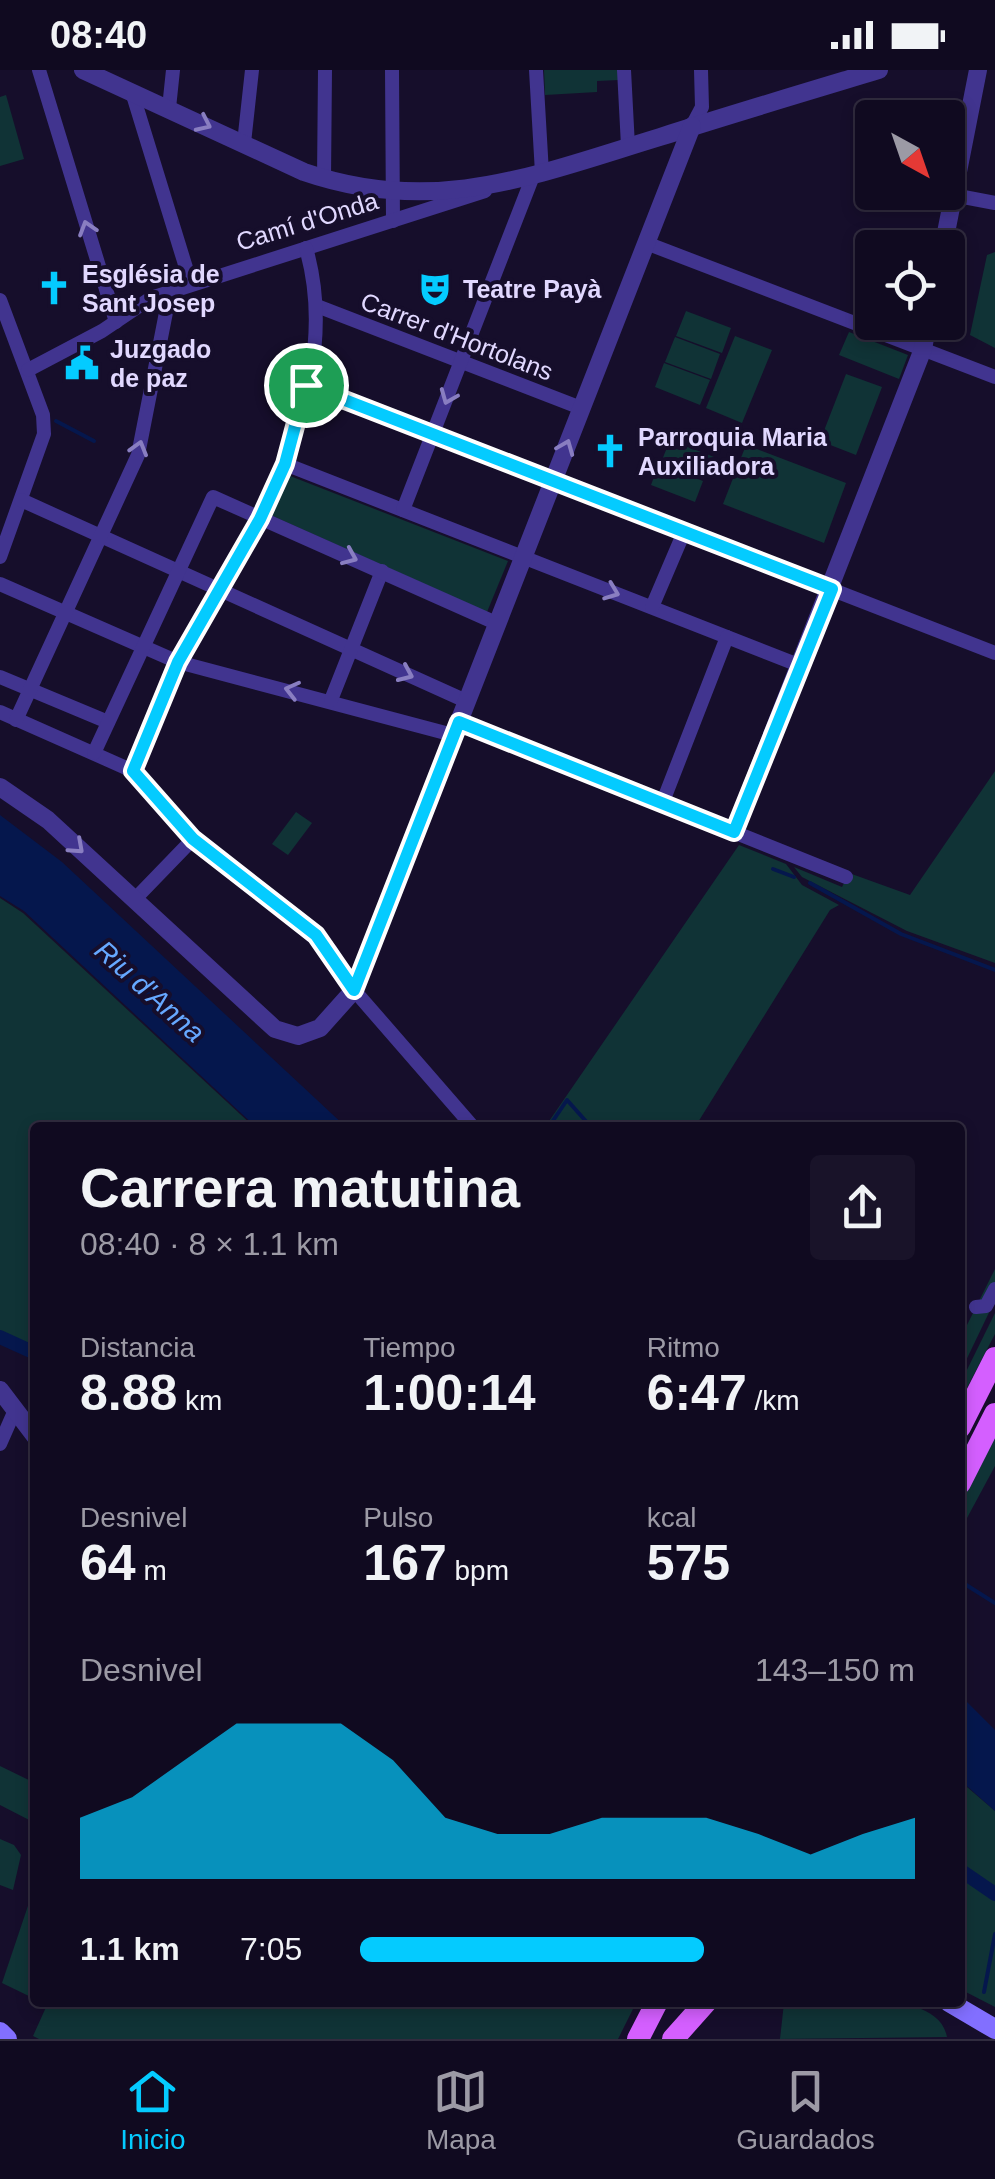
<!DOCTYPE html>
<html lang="es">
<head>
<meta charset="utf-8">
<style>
	:root { --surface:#100a20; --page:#191329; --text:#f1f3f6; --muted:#9c9aa5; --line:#302b3e; --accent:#04cbff }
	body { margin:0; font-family:Arial,sans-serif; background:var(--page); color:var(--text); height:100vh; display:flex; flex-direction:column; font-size:38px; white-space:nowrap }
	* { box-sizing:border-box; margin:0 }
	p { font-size:32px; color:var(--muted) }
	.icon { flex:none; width:55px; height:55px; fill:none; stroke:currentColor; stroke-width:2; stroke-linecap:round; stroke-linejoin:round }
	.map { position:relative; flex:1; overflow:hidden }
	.side { position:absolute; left:30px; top:1052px; width:935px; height:885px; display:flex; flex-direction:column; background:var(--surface); border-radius:10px; box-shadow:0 5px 15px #0003,0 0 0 2px var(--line) }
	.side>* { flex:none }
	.needle { width:65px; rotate:140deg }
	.fabs { position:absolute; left:855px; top:30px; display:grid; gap:20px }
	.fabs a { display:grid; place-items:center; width:110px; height:110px; border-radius:10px; background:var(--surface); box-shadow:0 5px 15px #0003,0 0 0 2px var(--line); font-size:50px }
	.pin { position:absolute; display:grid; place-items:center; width:85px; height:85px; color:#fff; margin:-42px; border:5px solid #fff; border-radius:50%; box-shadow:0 2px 10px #0007 }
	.round { display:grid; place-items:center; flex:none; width:105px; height:105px; border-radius:10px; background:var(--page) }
	.head { display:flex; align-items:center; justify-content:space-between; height:170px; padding:0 50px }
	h1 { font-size:55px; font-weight:700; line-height:75px }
	.stats { display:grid; grid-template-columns:repeat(3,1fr); gap:15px; height:170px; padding:10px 50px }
	.stats div { display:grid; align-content:center }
	.stats b { font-size:50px; font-weight:700 }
	.stats small { font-size:28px; font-weight:400 }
	.stats p { font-size:28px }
	.chart { height:280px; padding:20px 50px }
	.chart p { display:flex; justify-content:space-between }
	.chart svg { width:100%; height:180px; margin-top:10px; fill:var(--accent); opacity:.7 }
	ul { padding:0 50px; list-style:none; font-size:32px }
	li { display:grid; grid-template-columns:160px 120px 1fr; align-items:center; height:75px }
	li i { height:25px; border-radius:12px; background:var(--accent) }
	.status { display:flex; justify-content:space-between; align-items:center; height:70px; padding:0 50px; background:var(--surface); direction:ltr }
	.status svg { height:28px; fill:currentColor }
	.tab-bar { display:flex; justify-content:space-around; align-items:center; height:140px; border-top:2px solid var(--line); background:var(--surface); font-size:28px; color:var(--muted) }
	.tab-bar a { display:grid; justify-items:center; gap:5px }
	.tab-bar .on { color:var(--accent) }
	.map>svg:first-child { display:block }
</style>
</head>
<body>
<div class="status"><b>08:40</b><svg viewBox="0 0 49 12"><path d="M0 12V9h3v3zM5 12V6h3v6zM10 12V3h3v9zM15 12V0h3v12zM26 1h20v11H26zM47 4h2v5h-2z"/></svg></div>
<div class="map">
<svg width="995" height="1969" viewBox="0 0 995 1969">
	<rect width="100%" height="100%" fill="#160e2b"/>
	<g fill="#103336">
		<path d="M544,0H619V10L597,11V22L545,25Z"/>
		<path d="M6,25L24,89L0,96V27Z"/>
		<path d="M995,182V278L970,265L987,185Z"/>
		<path d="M686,241L731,258L722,283L676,266Z"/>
		<path d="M849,262L908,285L899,309L839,285Z"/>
		<path d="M735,266L772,280L742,353L706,338Z"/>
		<path d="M675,267L720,284L711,309L665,292Z"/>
		<path d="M664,293L710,310L700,335L655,317Z"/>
		<path d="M846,304L882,317L856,385L820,371Z"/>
		<path d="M670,370L714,387L706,407L662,390Z"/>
		<path d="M746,375L846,413L824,473L723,434Z"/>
		<path d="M659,394L703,411L695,432L651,415Z"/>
		<path d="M285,404L508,491L487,542L266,443Z"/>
		<path d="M995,701V893L907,861L802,807L794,797L842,817L849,803L910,825Z"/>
		<path d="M296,742L312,753L288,785L272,774Z"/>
		<path d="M739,775L786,794L802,815L839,835L830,840L695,1057H545Z"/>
		<path d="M0,828L23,843L254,1057L35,1058V1282L0,1266Z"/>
		<path d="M995,1199V1230L960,1303V1269Z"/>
		<path d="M995,1243V1264L960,1331V1314Z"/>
		<path d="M995,1360V1396L960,1461V1432Z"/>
		<path d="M0,1696L35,1713V1753L0,1735Z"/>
		<path d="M960,1711L995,1741V1937L960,1919Z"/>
		<path d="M0,1769L14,1775L21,1785L13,1820L0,1815Z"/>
		<path d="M35,1815V1929L2,1913Z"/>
		<path d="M43,1933H636L618,1969H39L33,1966L47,1935Z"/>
		<path d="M784,1933C824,1932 938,1916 947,1967L780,1969Z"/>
	</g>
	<g fill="#05174d">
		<path d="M0,745L62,792L346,1057H256L24,841L0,826Z"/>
		<path d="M960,1625L995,1660V1741L960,1710Z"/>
	</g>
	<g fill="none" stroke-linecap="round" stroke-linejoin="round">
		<g stroke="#05174d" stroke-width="4">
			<path d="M56,351L94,371"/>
			<path d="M773,799L794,807"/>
			<path d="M810,813L901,864L995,900"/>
			<path d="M548,1058L567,1030L592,1058"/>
			<path d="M960,1511L995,1533"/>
			<path d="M984,1922L995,1864"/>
		</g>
		<g stroke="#05174d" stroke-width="14">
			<path d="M0,1267L35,1283"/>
			<path d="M960,1800L995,1824"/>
		</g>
		<g stroke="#41348f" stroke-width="14">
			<path d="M39,0L116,252"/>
			<path d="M392,0L393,151"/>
			<path d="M536,0L542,103"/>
			<path d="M624,0L628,76"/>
			<path d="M132,22L191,214"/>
			<path d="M169,38L173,0"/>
			<path d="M692,56L702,37L701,0"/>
			<path d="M244,73L252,0"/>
			<path d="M324,109L325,0"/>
			<path d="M953,125L995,133"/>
			<path d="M646,173L995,307"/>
			<path d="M0,230L43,345L44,364L0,487"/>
			<path d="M317,236L581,338"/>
			<path d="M28,300L102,261L151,228L485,121"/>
			<path d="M306,315L995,583"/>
			<path d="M285,394L801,596"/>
			<path d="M21,430L466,631"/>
			<path d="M403,440L533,106"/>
			<path d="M0,514L178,592L453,665"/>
			<path d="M652,537L684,462"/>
			<path d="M0,607L108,652"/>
			<path d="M331,630L382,501"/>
			<path d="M0,642L133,701L193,769L331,881L354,920L474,1058"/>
			<path d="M16,650L138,385L170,222"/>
			<path d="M459,652L846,807"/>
			<path d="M94,683L213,427L496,553"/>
			<path d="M133,701C148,664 161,623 180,588C248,466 348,325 306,178"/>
			<path d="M662,734L727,567"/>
			<path d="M135,829L193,769"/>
			<path d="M976,1237L986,1236L995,1219"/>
			<path d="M0,1374L15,1340"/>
		</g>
		<g stroke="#41348f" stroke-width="18">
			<path d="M83,0L304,102C435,147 535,105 660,67C732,44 806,22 879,0"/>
			<path d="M943,178L978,0"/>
			<path d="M0,717L48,750L275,959L298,966L320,958L354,920L692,56"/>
			<path d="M734,762L923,279L928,252"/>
			<path d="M0,1320L35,1366"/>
		</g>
		<g stroke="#826fff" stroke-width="20">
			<path d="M949,1932L995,1959"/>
			<path d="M0,1962L7,1969"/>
		</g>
		<g stroke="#d45fff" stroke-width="22">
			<path d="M960,1357L995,1288"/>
			<path d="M960,1413L995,1344"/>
			<path d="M638,1969L657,1932"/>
			<path d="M673,1969L706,1932"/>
		</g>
	</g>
	<defs><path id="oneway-chevron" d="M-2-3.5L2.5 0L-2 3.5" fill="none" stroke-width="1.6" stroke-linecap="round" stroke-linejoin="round" transform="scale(2.5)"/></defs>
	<g stroke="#897ec1">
		<use href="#oneway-chevron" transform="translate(204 54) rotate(25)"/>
		<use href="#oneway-chevron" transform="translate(87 158) rotate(-107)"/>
		<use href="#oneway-chevron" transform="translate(448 327) rotate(112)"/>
		<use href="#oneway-chevron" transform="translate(566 377) rotate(-68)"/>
		<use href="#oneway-chevron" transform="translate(139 378) rotate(-74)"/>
		<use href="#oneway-chevron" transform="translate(350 487) rotate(23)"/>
		<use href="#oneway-chevron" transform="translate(612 522) rotate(21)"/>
		<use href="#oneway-chevron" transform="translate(406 604) rotate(24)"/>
		<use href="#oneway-chevron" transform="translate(292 620) rotate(-166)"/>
		<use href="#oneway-chevron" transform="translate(77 777) rotate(42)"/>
	</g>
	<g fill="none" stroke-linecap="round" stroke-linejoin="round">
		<g stroke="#fff" stroke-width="20">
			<path id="route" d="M306,315L832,519L734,762L459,652L354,920L316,865L193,769L133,701L178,592L260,449L285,394Z"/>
		</g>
		<use href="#route" stroke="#04cbff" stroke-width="12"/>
	</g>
	<defs>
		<g id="church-bare" transform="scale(2.7)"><path d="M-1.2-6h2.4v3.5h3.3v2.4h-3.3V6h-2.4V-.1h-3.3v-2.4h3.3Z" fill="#04cbff" stroke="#160e2b" stroke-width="2.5" paint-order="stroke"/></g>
		<g id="theatre-bare" transform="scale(2.7)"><path d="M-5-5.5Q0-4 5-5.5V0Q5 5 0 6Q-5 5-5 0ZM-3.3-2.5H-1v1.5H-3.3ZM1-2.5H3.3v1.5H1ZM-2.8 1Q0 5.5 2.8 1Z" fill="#04cbff" stroke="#160e2b" stroke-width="2.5" paint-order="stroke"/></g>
		<g id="civic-bare" transform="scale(2.7)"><path d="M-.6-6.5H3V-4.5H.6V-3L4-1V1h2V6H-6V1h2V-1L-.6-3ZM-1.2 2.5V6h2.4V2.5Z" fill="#04cbff" stroke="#160e2b" stroke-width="2.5" paint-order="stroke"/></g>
	</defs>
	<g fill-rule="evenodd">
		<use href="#church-bare" x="54" y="218"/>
		<use href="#theatre-bare" x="435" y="219"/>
		<use href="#civic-bare" x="82" y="293"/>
		<use href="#church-bare" x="610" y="381"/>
	</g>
	<g text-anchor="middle" stroke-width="8" stroke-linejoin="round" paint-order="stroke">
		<g font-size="25" fill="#e1d8ff" stroke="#160e2b">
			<text transform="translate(307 151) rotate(-17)" y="9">Camí d'Onda</text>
			<text transform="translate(457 266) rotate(21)" y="9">Carrer d'Hortolans</text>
		</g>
		<g font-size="25" font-weight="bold" fill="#e1d8ff" stroke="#160e2b" text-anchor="start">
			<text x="82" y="213">Església de<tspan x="82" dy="29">Sant Josep</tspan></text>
			<text x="463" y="228">Teatre Payà</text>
			<text x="110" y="288">Juzgado<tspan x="110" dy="29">de paz</tspan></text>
			<text x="638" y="376">Parroquia Maria<tspan x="638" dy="29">Auxiliadora</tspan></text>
		</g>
		<g font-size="28" font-style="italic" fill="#66a8ff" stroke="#160e2b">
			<text transform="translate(150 921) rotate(42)" y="10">Riu d'Anna</text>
		</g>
	</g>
</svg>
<div class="fabs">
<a><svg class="needle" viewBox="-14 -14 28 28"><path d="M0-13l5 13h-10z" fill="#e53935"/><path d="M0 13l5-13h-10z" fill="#9c9aa5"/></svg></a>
<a><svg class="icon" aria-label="locate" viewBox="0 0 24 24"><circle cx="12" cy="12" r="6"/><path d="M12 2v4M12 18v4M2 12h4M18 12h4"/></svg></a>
</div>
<div class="pin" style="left:306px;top:315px;background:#1e9e55"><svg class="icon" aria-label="arrive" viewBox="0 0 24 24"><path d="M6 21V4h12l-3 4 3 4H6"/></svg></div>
<section class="side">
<div class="head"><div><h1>Carrera matutina</h1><p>08:40 · 8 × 1.1 km</p></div><a class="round"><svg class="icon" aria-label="share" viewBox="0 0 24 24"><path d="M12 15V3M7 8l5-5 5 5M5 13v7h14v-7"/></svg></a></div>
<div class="stats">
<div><p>Distancia</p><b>8.88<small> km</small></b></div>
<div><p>Tiempo</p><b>1:00:14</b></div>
<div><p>Ritmo</p><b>6:47<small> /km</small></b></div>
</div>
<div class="stats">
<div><p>Desnivel</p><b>64<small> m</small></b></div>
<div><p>Pulso</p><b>167<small> bpm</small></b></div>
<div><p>kcal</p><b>575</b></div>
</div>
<div class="chart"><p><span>Desnivel</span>143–150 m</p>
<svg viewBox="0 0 160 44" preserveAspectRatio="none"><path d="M0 44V29L10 24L20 15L30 6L40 6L50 6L60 15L70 29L80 33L90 33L100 29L110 29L120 29L130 33L140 38L150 33L160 29V44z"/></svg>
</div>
<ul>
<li><b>1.1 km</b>7:05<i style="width:62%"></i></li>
</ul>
</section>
</div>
<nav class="tab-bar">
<a class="on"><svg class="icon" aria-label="home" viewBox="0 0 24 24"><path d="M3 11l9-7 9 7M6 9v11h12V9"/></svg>Inicio</a>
<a><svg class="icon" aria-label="map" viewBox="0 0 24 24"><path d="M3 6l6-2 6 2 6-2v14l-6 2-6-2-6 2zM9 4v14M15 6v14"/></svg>Mapa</a>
<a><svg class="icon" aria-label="saved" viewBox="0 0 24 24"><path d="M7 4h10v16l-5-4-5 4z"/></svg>Guardados</a>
</nav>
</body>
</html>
